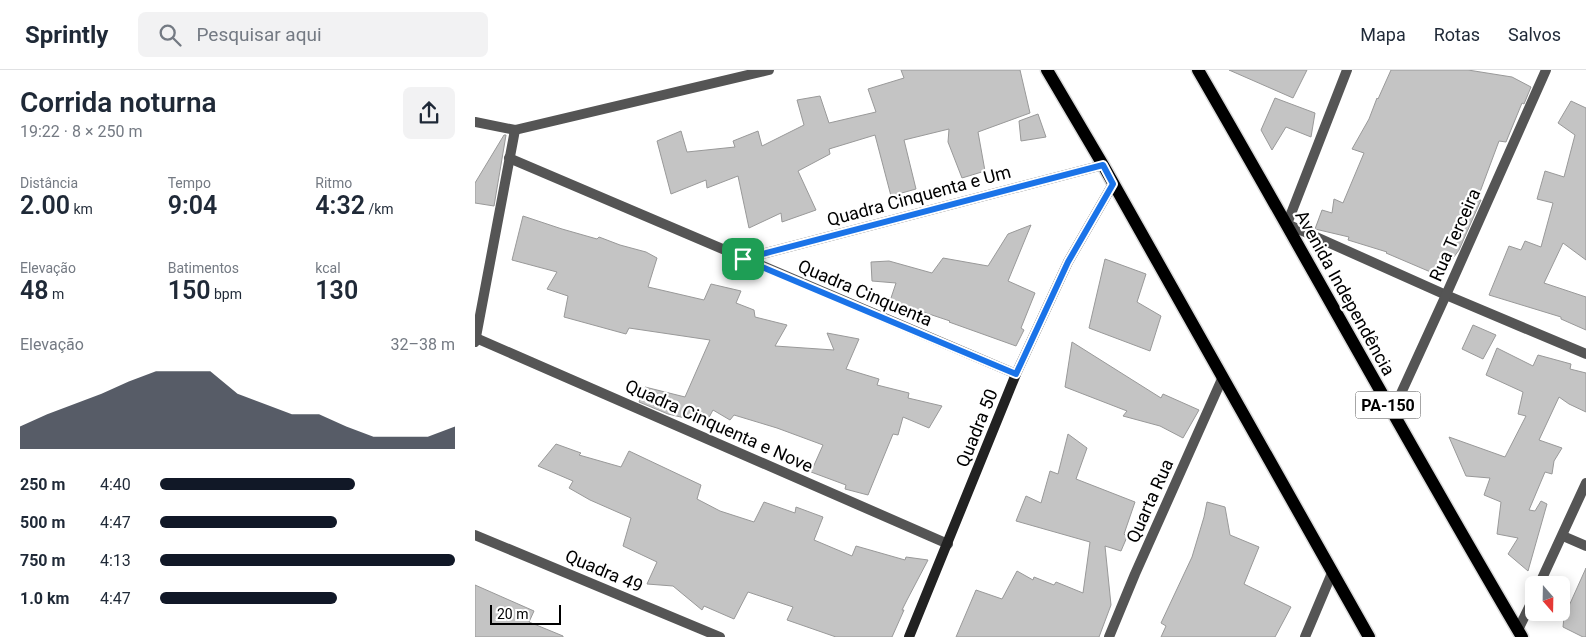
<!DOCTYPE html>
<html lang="pt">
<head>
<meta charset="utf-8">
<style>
	:root { --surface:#fff; --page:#f2f2f3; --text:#1f2937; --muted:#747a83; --line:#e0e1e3; --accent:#111827 }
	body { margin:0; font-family:Roboto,sans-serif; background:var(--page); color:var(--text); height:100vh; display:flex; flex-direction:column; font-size:19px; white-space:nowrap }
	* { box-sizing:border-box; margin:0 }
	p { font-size:16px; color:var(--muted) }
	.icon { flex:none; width:28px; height:28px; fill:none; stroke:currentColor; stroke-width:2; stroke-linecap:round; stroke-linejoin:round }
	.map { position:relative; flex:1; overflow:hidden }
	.panel { display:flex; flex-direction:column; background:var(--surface); width:475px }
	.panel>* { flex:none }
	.needle { width:32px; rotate:160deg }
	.buttons { position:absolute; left:1050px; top:506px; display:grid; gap:10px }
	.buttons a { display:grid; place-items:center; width:45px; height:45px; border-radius:8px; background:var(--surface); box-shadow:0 2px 12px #0003; font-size:25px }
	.scale { position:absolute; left:15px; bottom:12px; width:71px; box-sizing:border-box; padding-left:5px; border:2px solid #000; border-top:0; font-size:14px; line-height:18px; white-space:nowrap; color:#000; -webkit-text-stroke:4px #fff; paint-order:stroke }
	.pin { position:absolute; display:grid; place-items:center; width:42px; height:42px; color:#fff; margin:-21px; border-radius:10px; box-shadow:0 2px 8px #0006 }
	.round { display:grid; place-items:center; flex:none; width:52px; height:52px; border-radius:8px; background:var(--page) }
	.summary { display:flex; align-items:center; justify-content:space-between; height:85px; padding:0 20px }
	h1 { font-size:28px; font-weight:600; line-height:38px }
	.stats { display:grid; grid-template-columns:repeat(3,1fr); gap:8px; height:85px; padding:5px 20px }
	.stats div { display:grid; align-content:center }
	.stats b { font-size:25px; font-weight:600 }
	.stats small { font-size:14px; font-weight:400 }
	.stats p { font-size:14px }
	.chart { height:140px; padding:10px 20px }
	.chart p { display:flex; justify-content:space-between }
	.chart svg { width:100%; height:90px; margin-top:5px; fill:var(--accent); opacity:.7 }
	ul { padding:0 20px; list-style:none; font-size:16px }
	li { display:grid; grid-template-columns:80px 60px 1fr; align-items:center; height:38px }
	li i { height:12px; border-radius:6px; background:var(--accent) }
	header { display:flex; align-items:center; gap:30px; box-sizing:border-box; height:70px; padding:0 25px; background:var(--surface); border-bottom:1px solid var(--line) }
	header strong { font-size:24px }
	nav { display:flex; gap:28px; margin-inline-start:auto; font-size:18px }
	.search { width:350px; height:45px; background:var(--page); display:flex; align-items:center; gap:12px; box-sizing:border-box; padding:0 18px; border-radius:8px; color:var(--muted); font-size:19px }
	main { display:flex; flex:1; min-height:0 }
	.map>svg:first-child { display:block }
</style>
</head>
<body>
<header>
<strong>Sprintly</strong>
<div class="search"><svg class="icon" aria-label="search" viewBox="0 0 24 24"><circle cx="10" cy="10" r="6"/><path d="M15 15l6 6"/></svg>Pesquisar aqui</div>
<nav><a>Mapa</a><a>Rotas</a><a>Salvos</a></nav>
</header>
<main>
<section class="panel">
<div class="summary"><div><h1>Corrida noturna</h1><p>19:22 · 8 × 250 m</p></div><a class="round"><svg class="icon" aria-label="share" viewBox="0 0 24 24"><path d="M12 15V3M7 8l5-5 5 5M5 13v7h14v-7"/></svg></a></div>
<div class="stats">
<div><p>Distância</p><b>2.00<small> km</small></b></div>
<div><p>Tempo</p><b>9:04</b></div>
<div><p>Ritmo</p><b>4:32<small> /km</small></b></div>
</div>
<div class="stats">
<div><p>Elevação</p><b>48<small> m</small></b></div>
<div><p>Batimentos</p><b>150<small> bpm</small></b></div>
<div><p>kcal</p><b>130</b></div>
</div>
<div class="chart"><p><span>Elevação</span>32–38 m</p>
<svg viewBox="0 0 160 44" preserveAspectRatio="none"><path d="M0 44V33L10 27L20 22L30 17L40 11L50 6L60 6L70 6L80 17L90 22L100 27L110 27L120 33L130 38L140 38L150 38L160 33V44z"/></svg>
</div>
<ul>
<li><b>250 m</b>4:40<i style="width:66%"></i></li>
<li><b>500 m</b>4:47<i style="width:60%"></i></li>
<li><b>750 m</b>4:13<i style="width:100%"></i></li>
<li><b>1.0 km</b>4:47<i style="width:60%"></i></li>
</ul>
</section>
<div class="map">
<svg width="1111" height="567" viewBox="0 0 1111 567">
	<rect width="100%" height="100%" fill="#fff"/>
	<g fill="#c4c4c4" stroke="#999">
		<path d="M426,0H545L555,43L503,62L510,101L487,108L473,72L474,59L429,70L441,119L416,126L400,65L354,79L355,84L323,101L341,140L307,152L306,143L274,158L263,106L232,118L231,110L196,124L182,71L206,61L212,82L260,77L258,71L283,61L287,76L329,55L322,30L345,26L354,53L401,42L393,19L429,8Z"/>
		<path d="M754,0H832L818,28Z"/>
		<path d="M916,0H993L1037,7L1056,17L1049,34L1047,33L1031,72L1024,71L1002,130H1006L984,180L965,206L911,183L912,182L873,170L874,167L840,159L847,140L857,143L859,129L868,133L889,83L877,79L894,49L902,28L903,29Z"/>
		<path d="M800,28L840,43L836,67L811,57L797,80L786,60Z"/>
		<path d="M1096,31L1111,38V190L1088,173L1069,213L1111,227V260L1086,249V247L1014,225L1034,176L1046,180L1050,171L1066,177L1078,133L1062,129L1070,101L1089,107L1100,65L1083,53Z"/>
		<path d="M563,44L571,67L546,71L544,51Z"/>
		<path d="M29,65H31L19,136L0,133V113Z"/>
		<path d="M48,146L87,159L122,169L124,167L145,175L171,182L182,188L173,217L229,230L236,214L266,221L261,233L279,240L280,247L312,255L300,276L359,280L352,263L384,269L371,299L404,309L402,315L434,323L433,328L467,336L454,358L428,347L423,365L418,364L393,425L370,419L371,415L336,402L348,375L302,358L259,345L255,350L238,340L231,353L193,344L164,332L170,317L210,327L235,270L154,258L151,264L89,247L93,226L72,219L82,202L37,190Z"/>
		<path d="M556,155L533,211L560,223L546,258L549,260L541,276L474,252L475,251L436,238L434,244L412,240L421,213L397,211L396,192L414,191L457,203L468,188L513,196L533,164Z"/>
		<path d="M630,189L671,204L662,232L686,246L675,281L614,258Z"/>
		<path d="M998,255L1021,265L1008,289L987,279Z"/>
		<path d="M597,272L686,328L688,324L724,340L708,368L685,356L648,346L652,341L590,317Z"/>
		<path d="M1022,278L1058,296L1063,285L1096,294L1095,299L1111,303V342L1094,334L1084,327L1064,370L1087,378L1079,391L1077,404L1070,402L1054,440L1060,441L1066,431L1072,434L1053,501L1033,484L1043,468L1022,464L1026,432L1009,425L1015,408L991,406L974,367L1030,387L1051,346L1043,344L1048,322L1011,305Z"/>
		<path d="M593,364L612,378L601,409L660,432L649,464L652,467L646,481L630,476L636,535L624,567H481L501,520L527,529L542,501L558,510L559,507L579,515L581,512L608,523L615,472L541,451L551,426L566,433L575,401L583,404Z"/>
		<path d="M81,374L106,383L104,385L146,397L154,381L226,415L222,429L245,441L279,452L289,432L320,443L321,437L348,447L339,470L377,486L381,476L430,490L431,487L453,490L432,530L427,540H429L417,567H361L312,550L318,537L273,522L259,549L229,536L227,540L198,516L172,514L182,492L148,476L156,448L115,430L94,418L98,411L63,396Z"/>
		<path d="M732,432L750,437L755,465L784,477L769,514L816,537L800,567H686L691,556L686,553L717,487L729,447Z"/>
		<path d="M1111,498V567H1108L1088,557L1089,547Z"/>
		<path d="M0,515L59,541L54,552L88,566V567H0Z"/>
	</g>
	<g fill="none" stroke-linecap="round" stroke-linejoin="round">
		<g stroke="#dbdbdb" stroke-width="15">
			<g id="primary">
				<path d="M572,0L628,95L894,567"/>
				<path d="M723,0C832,188 936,379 1047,567"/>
			</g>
		</g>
		<g stroke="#555" stroke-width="10">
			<path d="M872,0L812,154L971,225L1111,284"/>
			<path d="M0,52L40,60L294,0"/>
			<path d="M34,88L541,304"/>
			<path d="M268,189L628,95"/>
			<path d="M1,268L473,474"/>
			<path d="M0,272L40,60"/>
			<path d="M917,343L971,225L1071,0"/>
			<path d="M0,465L245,567"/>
			<path d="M1088,466L1111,476"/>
			<path d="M1064,515L1111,413"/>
			<path d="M1043,560L1059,527"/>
			<path d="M634,567L660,504L747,309"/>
			<path d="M830,567L857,503"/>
		</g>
		<path stroke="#222" stroke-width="10" d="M434,567L541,304L593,192L638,114"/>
		<use href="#primary" stroke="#000" stroke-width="12"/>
	</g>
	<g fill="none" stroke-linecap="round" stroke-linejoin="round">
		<g stroke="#fff" stroke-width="10">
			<path id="route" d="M628,95L638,114L593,192L541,304L268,189Z"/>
		</g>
		<use href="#route" stroke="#1a73e8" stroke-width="6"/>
	</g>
	<g text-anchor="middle" stroke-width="4.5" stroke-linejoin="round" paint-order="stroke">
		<rect fill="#fff" stroke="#4c4c4c" stroke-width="1" x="880.5" y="321.5" width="65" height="27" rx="4"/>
		<g font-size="16" font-weight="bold" fill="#000">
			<text x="913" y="341">PA-150</text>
		</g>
		<g font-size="18" fill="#000" stroke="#fff">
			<text transform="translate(444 126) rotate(-15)" y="6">Quadra Cinquenta e Um</text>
			<text transform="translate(980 165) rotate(-66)" y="6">Rua Terceira</text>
			<text transform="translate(390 223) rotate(23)" y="6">Quadra Cinquenta</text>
			<text transform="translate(870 223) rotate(61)" y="6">Avenida Independência</text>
			<text transform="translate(244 356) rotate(24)" y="6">Quadra Cinquenta e Nove</text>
			<text transform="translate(502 358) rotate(-68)" y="6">Quadra 50</text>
			<text transform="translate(675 431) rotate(-66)" y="6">Quarta Rua</text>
			<text transform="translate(129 501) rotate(23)" y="6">Quadra 49</text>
		</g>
	</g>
</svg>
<div class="buttons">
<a><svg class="needle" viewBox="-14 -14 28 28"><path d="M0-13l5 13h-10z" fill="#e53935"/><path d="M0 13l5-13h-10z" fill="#747a83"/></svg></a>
</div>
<div class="scale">20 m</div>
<div class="pin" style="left:268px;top:189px;background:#1e9e55"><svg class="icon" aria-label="arrive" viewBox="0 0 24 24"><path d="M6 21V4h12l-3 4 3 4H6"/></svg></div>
</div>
</main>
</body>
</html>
